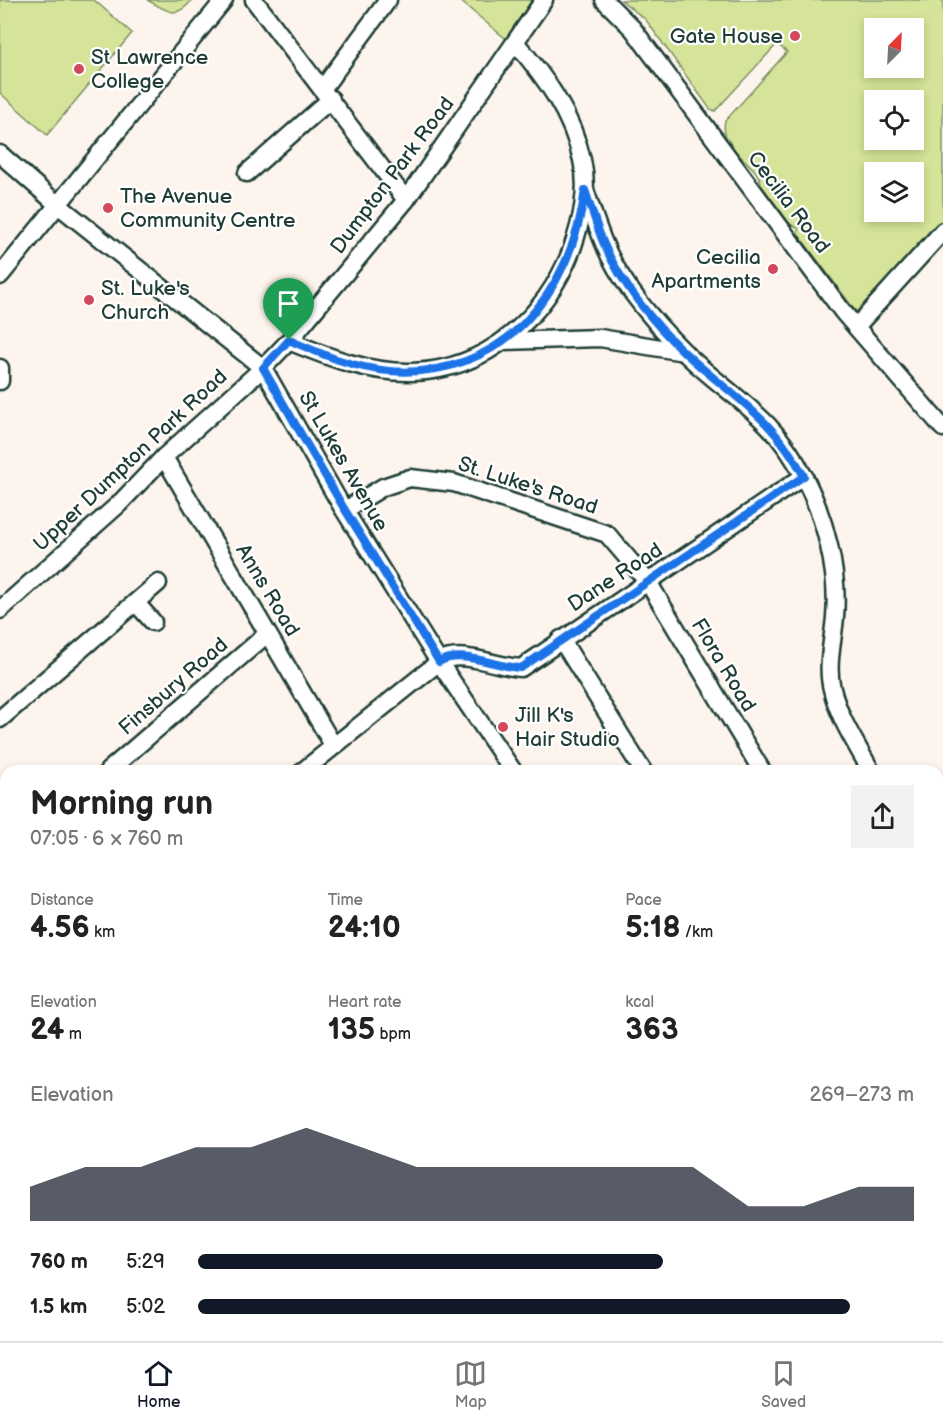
<!DOCTYPE html>
<html lang="en">
<head>
<meta charset="utf-8">
<style>
	:root { --surface:#fff; --page:#f2f2f2; --text:#222; --muted:#767676; --line:#e0e0e0; --accent:#111827 }
	body { margin:0; font-family:"Balsamiq Sans",sans-serif; background:var(--page); color:var(--text); height:100vh; display:flex; flex-direction:column; font-size:22px; white-space:nowrap }
	* { box-sizing:border-box; margin:0 }
	p { font-size:20px; color:var(--muted) }
	.icon { flex:none; width:33px; height:33px; fill:none; stroke:currentColor; stroke-width:2; stroke-linecap:round; stroke-linejoin:round }
	.map { position:relative; flex:1; overflow:hidden }
	.drawer { position:absolute; left:0px; top:765px; width:944px; height:576px; display:flex; flex-direction:column; background:var(--surface); border-radius:18px 18px 0 0; box-shadow:0 3px 9px #0003 }
	.drawer>* { flex:none }
	.needle { width:39px; rotate:24deg }
	.controls { position:absolute; left:864px; top:18px; display:grid; gap:12px }
	.controls a { display:grid; place-items:center; width:60px; height:60px; border-radius:0px; background:var(--surface); box-shadow:0 3px 9px #0003; font-size:30px }
	.pin { position:absolute; display:grid; place-items:center; width:51px; height:51px; color:#fff; margin:-62px -26px; border-radius:50% 50% 50% 0; rotate:-45deg; box-shadow:0 0 6px #0007 }
	.pin .icon { rotate:45deg }
	.round { display:grid; place-items:center; flex:none; width:63px; height:63px; border-radius:0px; background:var(--page) }
	.summary { display:flex; align-items:center; justify-content:space-between; height:102px; padding:0 30px }
	h1 { font-size:33px; font-weight:700; line-height:45px }
	.metrics { display:grid; grid-template-columns:repeat(3,1fr); gap:9px; height:102px; padding:6px 30px }
	.metrics div { display:grid; align-content:center }
	.metrics b { font-size:30px; font-weight:700 }
	.metrics small { font-size:16px; font-weight:400 }
	.metrics p { font-size:16px }
	.chart { height:168px; padding:12px 30px }
	.chart p { display:flex; justify-content:space-between }
	.chart svg { width:100%; height:108px; margin-top:6px; fill:var(--accent); opacity:.7 }
	ul { padding:0 30px; list-style:none; font-size:20px }
	li { display:grid; grid-template-columns:96px 72px 1fr; align-items:center; height:45px }
	li i { height:15px; border-radius:8px; background:var(--accent) }
	.menu { display:flex; justify-content:space-around; align-items:center; height:84px; border-top:2px solid var(--line); background:var(--surface); font-size:16px; color:var(--muted) }
	.menu a { display:grid; justify-items:center; gap:3px }
	.menu .on { color:var(--accent) }
	.map>svg:first-child { display:block }
</style>
</head>
<body>
<div class="map">
<svg width="943" height="1341" viewBox="0 0 943 1341">
	<rect width="100%" height="100%" fill="#fdf5ed"/>
	<filter id="ink" filterUnits="userSpaceOnUse"><feTurbulence type="fractalNoise" baseFrequency=".0167" numOctaves="2"/><feDisplacementMap in="SourceGraphic" scale="12" xChannelSelector="R" yChannelSelector="G"/><feConvolveMatrix kernelMatrix="1 2 1 2 8 2 1 2 1" color-interpolation-filters="sRGB"/></filter>
	<g filter="url(#ink)">
		<g fill="#d5e498" stroke="#7a9066" stroke-width="1.5" fill-rule="evenodd">
			<path d="M0,0H94L132,33L47,135L0,93Z"/>
			<path d="M147,0H192C175,21 167,10 147,0Z"/>
			<path d="M459,0H532L506,39Z"/>
			<path d="M621,0H943V221L857,313L798,234V228L790,224L761,185C761,164 718,151 725,121L787,52L777,44L715,111L710,109L646,20ZM874,28H914V68H874ZM874,100H914V140H874ZM874,172H914V212H874Z"/>
		</g>
		<g fill="none" stroke-linecap="round" stroke-linejoin="round">
			<g stroke="#1f3d34" stroke-width="21">
				<g id="minor">
					<path d="M254,0L406,200"/>
					<path d="M604,0L633,29L843,312L943,428"/>
					<path d="M323,88L388,0"/>
					<path d="M0,154L58,205L263,368L341,505L439,662L513,771"/>
					<path d="M247,173L331,99"/>
					<path d="M585,190C591,207 596,224 603,241C619,282 652,320 683,351C728,396 773,414 804,477C825,518 839,571 835,617C833,641 826,666 832,689C839,719 857,745 871,771"/>
					<path d="M0,276L224,0"/>
					<path d="M856,327L943,231"/>
					<path d="M289,341C328,357 368,373 412,372C487,370 546,317 572,249C582,220 589,190 582,160C572,114 545,77 515,42"/>
					<path d="M504,341L600,338L684,352"/>
					<path d="M0,368V381"/>
					<path d="M164,457L333,745"/>
					<path d="M345,510L383,487L410,478L454,483L607,534L648,582L762,771"/>
					<path d="M136,603L153,622"/>
					<path d="M0,610L119,504L164,457L263,368L289,341L406,200L544,0"/>
					<path d="M561,639L643,771"/>
					<path d="M0,719L158,583"/>
					<path d="M108,771L267,634"/>
					<path d="M303,771L439,662C462,649 496,667 521,668L804,476"/>
					<path d="M938,1006L943,1018"/>
					<path d="M938,1140L943,1151"/>
					<path d="M0,1214L6,1210"/>
					<path d="M0,1294L6,1289"/>
					<path d="M118,1335L121,1341"/>
					<path d="M423,1335L429,1341"/>
					<path d="M540,1335L544,1341"/>
					<path d="M922,1335L925,1341"/>
					<path d="M78,1341L89,1335"/>
					<path d="M454,1341L459,1335"/>
					<path d="M807,1341L809,1337"/>
				</g>
			</g>
			<g stroke="#1f3d34" stroke-width="26">
				<g id="major">
					<path d="M0,809L6,814"/>
					<path d="M938,1004L943,1001"/>
					<path d="M702,1335L703,1341"/>
				</g>
			</g>
			<use href="#minor" stroke="#fff" stroke-width="16"/>
			<use href="#major" stroke="#fddcac" stroke-width="21"/>
		</g>
	</g>
	<g fill="none" stroke-linecap="round" stroke-linejoin="round" filter="url(#ink)">
		<g stroke="#fff" stroke-width="12">
			<path id="route" d="M585,190C591,207 596,225 603,242C620,282 652,322 684,352C732,397 770,414 804,476L521,668C496,667 462,649 439,662L342,505L263,368L289,340C321,354 354,368 389,371C502,380 572,293 585,190Z"/>
		</g>
		<use href="#route" stroke="#1a73e8" stroke-width="8"/>
	</g>
	<g fill="#d1495b" stroke="#fff" stroke-width="2">
		<circle cx="795" cy="36" r="6"/>
		<circle cx="79" cy="69" r="6"/>
		<circle cx="108" cy="208" r="6"/>
		<circle cx="773" cy="269" r="6"/>
		<circle cx="89" cy="300" r="6"/>
		<circle cx="503" cy="727" r="6"/>
	</g>
	<g text-anchor="middle" stroke-width="4.5" stroke-linejoin="round" paint-order="stroke">
		<g font-size="21" fill="#1f3d34" stroke="#fff" text-anchor="start">
			<text x="783" y="43" text-anchor="end">Gate House</text>
			<text x="91" y="64">St Lawrence<tspan x="91" dy="24">College</tspan></text>
			<text x="120" y="203">The Avenue<tspan x="120" dy="24">Community Centre</tspan></text>
			<text x="761" y="264" text-anchor="end">Cecilia<tspan x="761" dy="24">Apartments</tspan></text>
			<text x="101" y="295">St. Luke's<tspan x="101" dy="24">Church</tspan></text>
			<text x="515" y="722">Jill K's<tspan x="515" dy="24">Hair Studio</tspan></text>
		</g>
		<g font-size="21" fill="#1f3d34" stroke="#fff">
			<text transform="translate(392 175) rotate(-53)" y="7">Dumpton Park Road</text>
			<text transform="translate(789 202) rotate(53)" y="7">Cecilia Road</text>
			<text transform="translate(130 460) rotate(-43)" y="7">Upper Dumpton Park Road</text>
			<text transform="translate(344 461) rotate(60)" y="7">St Lukes Avenue</text>
			<text transform="translate(528 485) rotate(18)" y="7">St. Luke's Road</text>
			<text transform="translate(615 577) rotate(-33)" y="7">Dane Road</text>
			<text transform="translate(268 590) rotate(59)" y="7">Anns Road</text>
			<text transform="translate(724 665) rotate(59)" y="7">Flora Road</text>
			<text transform="translate(173 686) rotate(-41)" y="7">Finsbury Road</text>
		</g>
	</g>
</svg>
<div class="controls">
<a><svg class="needle" viewBox="-14 -14 28 28"><path d="M0-13l5 13h-10z" fill="#e53935"/><path d="M0 13l5-13h-10z" fill="#767676"/></svg></a>
<a><svg class="icon" aria-label="locate" viewBox="0 0 24 24"><circle cx="12" cy="12" r="6"/><path d="M12 2v4M12 18v4M2 12h4M18 12h4"/></svg></a>
<a><svg class="icon" aria-label="layers" viewBox="0 0 24 24"><path d="M12 4l9 5-9 5-9-5zM3 14l9 5 9-5"/></svg></a>
</div>
<div class="pin" style="left:289px;top:340px;background:#1e9e55"><svg class="icon" aria-label="arrive" viewBox="0 0 24 24"><path d="M6 21V4h12l-3 4 3 4H6"/></svg></div>
<section class="drawer">
<div class="summary"><div><h1>Morning run</h1><p>07:05 · 6 × 760 m</p></div><a class="round"><svg class="icon" aria-label="share" viewBox="0 0 24 24"><path d="M12 15V3M7 8l5-5 5 5M5 13v7h14v-7"/></svg></a></div>
<div class="metrics">
<div><p>Distance</p><b>4.56<small> km</small></b></div>
<div><p>Time</p><b>24:10</b></div>
<div><p>Pace</p><b>5:18<small> /km</small></b></div>
</div>
<div class="metrics">
<div><p>Elevation</p><b>24<small> m</small></b></div>
<div><p>Heart rate</p><b>135<small> bpm</small></b></div>
<div><p>kcal</p><b>363</b></div>
</div>
<div class="chart"><p><span>Elevation</span>269–273 m</p>
<svg viewBox="0 0 160 44" preserveAspectRatio="none"><path d="M0 44V30L10 22L20 22L30 14L40 14L50 6L60 14L70 22L80 22L90 22L100 22L110 22L120 22L130 38L140 38L150 30L160 30V44z"/></svg>
</div>
<ul>
<li><b>760 m</b>5:29<i style="width:65%"></i></li>
<li><b>1.5 km</b>5:02<i style="width:91%"></i></li>
</ul>
</section>
</div>
<nav class="menu">
<a class="on"><svg class="icon" aria-label="home" viewBox="0 0 24 24"><path d="M3 11l9-7 9 7M6 9v11h12V9"/></svg>Home</a>
<a><svg class="icon" aria-label="map" viewBox="0 0 24 24"><path d="M3 6l6-2 6 2 6-2v14l-6 2-6-2-6 2zM9 4v14M15 6v14"/></svg>Map</a>
<a><svg class="icon" aria-label="saved" viewBox="0 0 24 24"><path d="M7 4h10v16l-5-4-5 4z"/></svg>Saved</a>
</nav>
</body>
</html>
